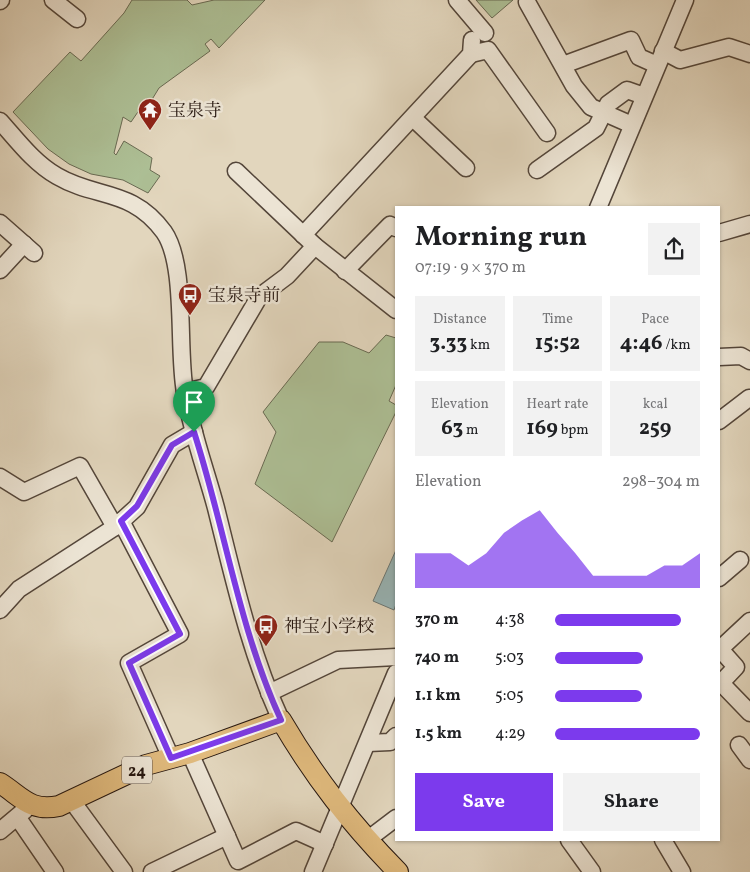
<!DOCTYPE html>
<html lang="en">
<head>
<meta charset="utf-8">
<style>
	:root { --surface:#fff; --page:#f2f2f2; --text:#202124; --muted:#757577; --accent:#7c3aed }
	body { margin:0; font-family:Vollkorn,"Noto Serif JP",serif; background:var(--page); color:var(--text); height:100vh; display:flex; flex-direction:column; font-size:19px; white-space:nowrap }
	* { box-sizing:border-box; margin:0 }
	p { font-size:16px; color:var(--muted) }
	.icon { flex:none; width:28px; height:28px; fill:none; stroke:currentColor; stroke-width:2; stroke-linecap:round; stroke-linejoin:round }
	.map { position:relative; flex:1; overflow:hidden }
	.panel { position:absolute; left:395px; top:206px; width:325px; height:635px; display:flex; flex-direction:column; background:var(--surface); border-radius:0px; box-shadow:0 1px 4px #0004 }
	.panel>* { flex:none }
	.pin { position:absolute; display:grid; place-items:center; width:42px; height:42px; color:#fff; margin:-51px -21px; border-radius:50% 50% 50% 0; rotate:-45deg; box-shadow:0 0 5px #0007 }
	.pin .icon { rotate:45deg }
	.round { display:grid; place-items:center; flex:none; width:52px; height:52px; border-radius:0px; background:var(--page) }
	.headline { display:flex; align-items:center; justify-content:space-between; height:85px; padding:0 20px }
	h1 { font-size:28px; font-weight:700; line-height:38px }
	.stats { display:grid; grid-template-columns:repeat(3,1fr); gap:8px; height:85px; padding:5px 20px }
	.stats div { display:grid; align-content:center; border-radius:0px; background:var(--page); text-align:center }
	.stats b { font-size:21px; font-weight:700 }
	.stats small { font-size:14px; font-weight:400 }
	.stats p { font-size:14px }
	.chart { height:140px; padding:10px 20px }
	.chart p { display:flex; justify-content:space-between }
	.chart svg { width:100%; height:90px; margin-top:5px; fill:var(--accent); opacity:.7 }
	.primary-button { display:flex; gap:10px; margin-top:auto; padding:10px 20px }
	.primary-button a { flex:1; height:58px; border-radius:0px; background:var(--accent); color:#fff; font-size:20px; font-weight:700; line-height:58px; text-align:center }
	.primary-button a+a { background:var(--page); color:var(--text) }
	ul { padding:0 20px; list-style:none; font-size:16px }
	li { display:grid; grid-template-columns:80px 60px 1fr; align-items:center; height:38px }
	li i { height:12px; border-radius:6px; background:var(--accent) }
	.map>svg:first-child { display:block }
</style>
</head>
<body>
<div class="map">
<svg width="750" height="872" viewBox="0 0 750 872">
	<rect width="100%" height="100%" fill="#e2d6bd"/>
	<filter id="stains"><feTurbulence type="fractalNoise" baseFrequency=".004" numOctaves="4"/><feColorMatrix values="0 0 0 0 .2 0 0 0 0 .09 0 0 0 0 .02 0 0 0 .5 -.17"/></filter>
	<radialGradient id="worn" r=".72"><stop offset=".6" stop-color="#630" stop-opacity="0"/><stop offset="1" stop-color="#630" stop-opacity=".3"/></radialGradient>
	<g fill="#adbf95" stroke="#696a52">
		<path d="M132,0H187L192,5L214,0H265L219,48L211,39L205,44L210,51L159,88L148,106L144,103L131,122L123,117L114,153L116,155L124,141L152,158L150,170L160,176L148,193L123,180L91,174L69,164L48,149L13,112L70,52L81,61L124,13Z"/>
		<path d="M476,0H513L492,18Z"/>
		<path d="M386,335L396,338V385L389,401L396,405V412L332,542L255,484L276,432L263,412L319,342H343L369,353Z"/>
	</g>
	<path fill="#98b7ba" stroke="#6a7776" d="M396,550V604L394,610L373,601Z"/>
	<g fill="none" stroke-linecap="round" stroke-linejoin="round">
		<g stroke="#54463a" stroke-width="19">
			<g id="minor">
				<path d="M53,0L77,19"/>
				<path d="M457,0L485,33"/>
				<path d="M0,1L1,0"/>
				<path d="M527,2L574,86L591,107L632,125"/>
				<path d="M663,51L680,60L729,47L750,54"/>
				<path d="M471,54L488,50L547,133"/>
				<path d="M563,65L631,40L639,57L657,65"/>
				<path d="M413,118L466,168"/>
				<path d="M0,121C17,140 34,163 57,176C96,199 132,188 164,232C187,265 177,349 185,392C191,431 206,470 216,508C234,580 250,653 281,720"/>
				<path d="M537,170L596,128L608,104L627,90L644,96"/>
				<path d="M236,171L315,246L396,310"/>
				<path d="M598,208L685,0"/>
				<path d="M0,223L34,253"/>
				<path d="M719,233L750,224"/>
				<path d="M303,235L471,54L472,40"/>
				<path d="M0,270L24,244"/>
				<path d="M345,271L390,225L396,228"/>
				<path d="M719,357L741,356L750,361"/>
				<path d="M185,392L206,387L259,297L287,276L315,246"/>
				<path d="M719,421L749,398"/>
				<path d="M0,477L24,492L80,466L115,527"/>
				<path d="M121,521L180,634L129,663L171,758"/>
				<path d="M719,578L740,560"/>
				<path d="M0,610L19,589L115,527L137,507L172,445L194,432"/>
				<path d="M721,683L750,713"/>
				<path d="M719,685L736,667L720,649L750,621"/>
				<path d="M269,693L338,660L396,657"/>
				<path d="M368,743L390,742L396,736"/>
				<path d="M739,745L750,760"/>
				<path d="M190,753L238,861L296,831L325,844"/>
				<path d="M72,801L124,872"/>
				<path d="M18,818L55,872"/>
				<path d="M0,831L25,810"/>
				<path d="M367,840L396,818"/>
				<path d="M569,840L592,872"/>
				<path d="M663,840L682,872"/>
				<path d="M152,872L227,836"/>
				<path d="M313,872L396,673"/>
			</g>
		</g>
		<g stroke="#25160f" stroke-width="22">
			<path id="major" d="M0,783C22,797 30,812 59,806L146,765L190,753L281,720C315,778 351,824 398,872"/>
		</g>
		<use href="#minor" stroke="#ece4d4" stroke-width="16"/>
		<use href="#major" stroke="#e1bb7e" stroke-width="20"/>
	</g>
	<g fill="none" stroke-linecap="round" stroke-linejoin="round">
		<g stroke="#fff" stroke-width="10">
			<path id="route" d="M194,432C225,528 239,629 281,720L171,758L129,663L180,634L121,521L137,506L172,445Z"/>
		</g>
		<use href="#route" stroke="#7c3aed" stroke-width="6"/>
	</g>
	<defs>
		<g id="temple-pin" transform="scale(1.25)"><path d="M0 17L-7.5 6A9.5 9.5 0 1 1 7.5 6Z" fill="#8f2418" stroke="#ece4d4"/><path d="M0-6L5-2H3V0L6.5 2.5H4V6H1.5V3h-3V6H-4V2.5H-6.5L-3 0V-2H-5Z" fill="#fff"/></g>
		<g id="bus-pin" transform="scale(1.25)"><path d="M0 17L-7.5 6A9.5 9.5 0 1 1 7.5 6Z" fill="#8f2418" stroke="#ece4d4"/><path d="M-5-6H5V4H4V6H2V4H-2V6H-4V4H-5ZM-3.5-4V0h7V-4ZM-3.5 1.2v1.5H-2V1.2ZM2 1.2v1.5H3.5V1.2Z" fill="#fff"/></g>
	</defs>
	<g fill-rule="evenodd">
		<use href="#temple-pin" x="150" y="110"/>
		<use href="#bus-pin" x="190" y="295"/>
		<use href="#bus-pin" x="266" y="626"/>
	</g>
	<g text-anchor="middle" stroke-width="5" stroke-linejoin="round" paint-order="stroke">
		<rect fill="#ece4d4" stroke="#61544a" stroke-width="1" x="122" y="756.5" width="30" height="27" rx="4"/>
		<g font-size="16" font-weight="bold" fill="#25160f">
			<text x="137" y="776">24</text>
		</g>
		<g font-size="18" fill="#25160f" stroke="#ece4d4" text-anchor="start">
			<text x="168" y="116">宝泉寺</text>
			<text x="208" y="301">宝泉寺前</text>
			<text x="284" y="632">神宝小学校</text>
		</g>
	</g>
	<rect width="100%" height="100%" filter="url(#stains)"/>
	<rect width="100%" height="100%" fill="url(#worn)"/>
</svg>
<div class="pin" style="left:194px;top:432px;background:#1e9e55"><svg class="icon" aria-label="arrive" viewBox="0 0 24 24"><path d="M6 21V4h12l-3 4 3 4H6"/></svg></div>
<section class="panel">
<div class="headline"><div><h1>Morning run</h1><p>07:19 · 9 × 370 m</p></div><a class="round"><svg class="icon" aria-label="share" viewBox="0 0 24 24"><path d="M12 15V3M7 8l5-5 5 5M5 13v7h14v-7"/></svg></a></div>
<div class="stats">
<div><p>Distance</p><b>3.33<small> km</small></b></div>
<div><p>Time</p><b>15:52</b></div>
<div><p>Pace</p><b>4:46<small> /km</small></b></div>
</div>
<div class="stats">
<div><p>Elevation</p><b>63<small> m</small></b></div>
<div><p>Heart rate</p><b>169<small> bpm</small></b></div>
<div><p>kcal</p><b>259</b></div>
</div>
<div class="chart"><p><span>Elevation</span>298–304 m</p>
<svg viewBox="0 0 160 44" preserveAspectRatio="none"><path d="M0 44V27L10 27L20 27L30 33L40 27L50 17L60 11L70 6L80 17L90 27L100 38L110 38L120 38L130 38L140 33L150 33L160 27V44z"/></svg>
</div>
<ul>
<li><b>370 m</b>4:38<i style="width:87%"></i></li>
<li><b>740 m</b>5:03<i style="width:61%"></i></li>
<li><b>1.1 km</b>5:05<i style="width:60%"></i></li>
<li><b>1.5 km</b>4:29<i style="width:100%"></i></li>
</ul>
<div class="primary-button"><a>Save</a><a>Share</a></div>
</section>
</div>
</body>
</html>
